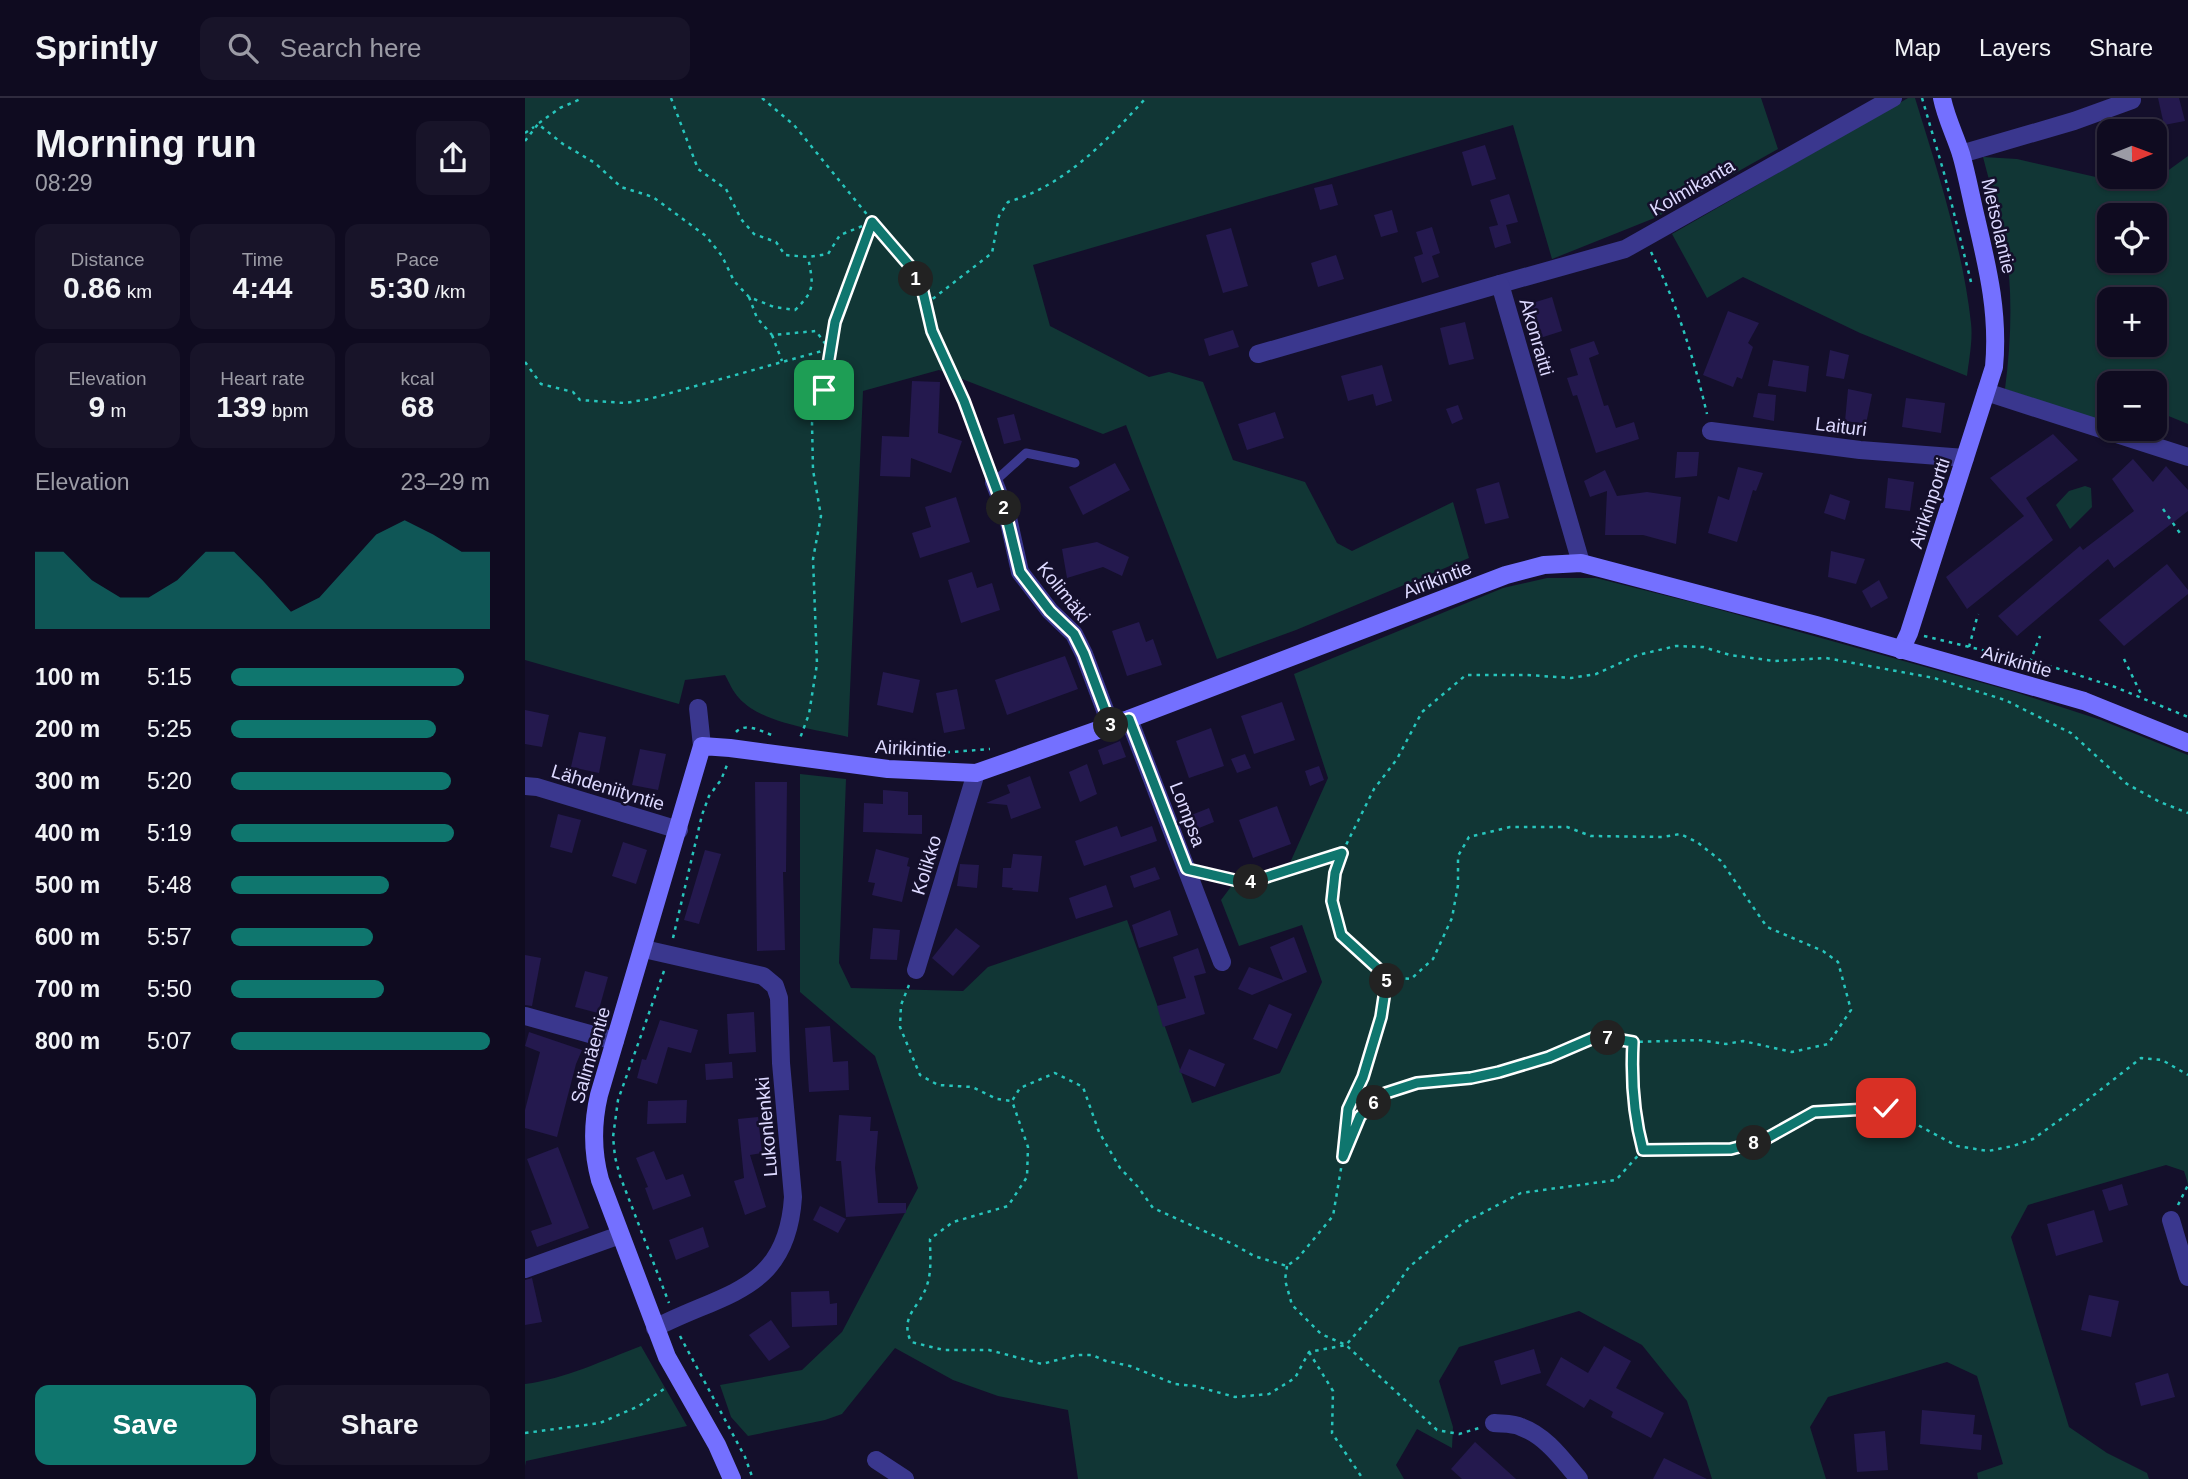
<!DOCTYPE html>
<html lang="en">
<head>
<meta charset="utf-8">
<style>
	:root { --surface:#0f0b20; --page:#181429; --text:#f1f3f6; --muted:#9b9ba5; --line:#2f2b3e; --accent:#0f766e }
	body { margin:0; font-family:Arial,sans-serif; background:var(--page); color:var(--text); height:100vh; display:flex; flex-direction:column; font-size:26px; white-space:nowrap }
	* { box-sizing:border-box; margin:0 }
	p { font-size:23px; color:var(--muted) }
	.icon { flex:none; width:38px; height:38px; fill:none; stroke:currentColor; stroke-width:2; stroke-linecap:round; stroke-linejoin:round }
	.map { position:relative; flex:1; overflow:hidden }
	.panel { display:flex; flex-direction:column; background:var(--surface); width:525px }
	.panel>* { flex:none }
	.needle { width:46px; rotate:89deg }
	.controls { position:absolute; left:1572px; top:21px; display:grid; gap:14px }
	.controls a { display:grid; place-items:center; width:70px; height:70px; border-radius:14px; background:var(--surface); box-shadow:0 2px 5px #0004,0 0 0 2px var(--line); font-size:35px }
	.pin { position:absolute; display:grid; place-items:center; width:60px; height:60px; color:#fff; margin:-30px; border-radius:14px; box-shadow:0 4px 10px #0006 }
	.km { position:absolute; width:35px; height:35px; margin:-18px; border-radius:50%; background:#222; color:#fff; font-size:19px; line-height:35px; text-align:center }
	.round { display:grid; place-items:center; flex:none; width:74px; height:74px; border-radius:14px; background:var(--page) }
	.summary { display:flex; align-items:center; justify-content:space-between; height:119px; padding:0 35px }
	h1 { font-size:38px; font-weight:600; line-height:52px }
	.stats { display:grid; grid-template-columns:repeat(3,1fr); gap:10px; height:119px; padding:7px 35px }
	.stats div { display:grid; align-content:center; border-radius:14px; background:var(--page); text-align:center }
	.stats b { font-size:30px; font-weight:600 }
	.stats small { font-size:19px; font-weight:400 }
	.stats p { font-size:19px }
	.chart { height:196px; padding:14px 35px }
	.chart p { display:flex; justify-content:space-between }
	.chart svg { width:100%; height:126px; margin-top:7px; fill:var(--accent); opacity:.7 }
	.button { display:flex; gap:14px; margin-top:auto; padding:14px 35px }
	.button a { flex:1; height:80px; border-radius:14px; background:var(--accent); color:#fff; font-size:28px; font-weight:600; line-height:80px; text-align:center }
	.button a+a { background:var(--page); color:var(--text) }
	ul { padding:0 35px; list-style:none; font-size:23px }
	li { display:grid; grid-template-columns:112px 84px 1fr; align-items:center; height:52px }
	li i { height:18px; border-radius:9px; background:var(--accent) }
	header { display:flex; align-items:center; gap:42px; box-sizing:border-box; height:98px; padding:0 35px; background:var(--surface); border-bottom:2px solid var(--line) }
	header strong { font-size:33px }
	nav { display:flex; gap:38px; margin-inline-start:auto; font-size:24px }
	.search { width:490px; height:63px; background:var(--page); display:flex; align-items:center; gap:18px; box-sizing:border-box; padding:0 24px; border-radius:14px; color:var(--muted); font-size:26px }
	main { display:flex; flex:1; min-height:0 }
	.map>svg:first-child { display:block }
</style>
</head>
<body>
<header>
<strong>Sprintly</strong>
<div class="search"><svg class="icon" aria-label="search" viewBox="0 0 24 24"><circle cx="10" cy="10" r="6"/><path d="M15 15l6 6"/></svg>Search here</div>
<nav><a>Map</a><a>Layers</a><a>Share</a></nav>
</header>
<main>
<section class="panel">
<div class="summary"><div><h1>Morning run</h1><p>08:29</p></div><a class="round"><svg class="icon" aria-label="share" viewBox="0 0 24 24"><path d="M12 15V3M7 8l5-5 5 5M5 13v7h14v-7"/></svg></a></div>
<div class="stats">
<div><p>Distance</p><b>0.86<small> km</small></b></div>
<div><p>Time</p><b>4:44</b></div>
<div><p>Pace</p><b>5:30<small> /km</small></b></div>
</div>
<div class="stats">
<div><p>Elevation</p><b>9<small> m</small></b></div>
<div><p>Heart rate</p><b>139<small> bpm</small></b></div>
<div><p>kcal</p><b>68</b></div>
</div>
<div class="chart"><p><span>Elevation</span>23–29 m</p>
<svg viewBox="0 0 160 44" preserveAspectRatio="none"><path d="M0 44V17L10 17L20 27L30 33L40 33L50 27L60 17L70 17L80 27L90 38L100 33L110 22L120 11L130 6L140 11L150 17L160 17V44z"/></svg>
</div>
<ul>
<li><b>100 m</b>5:15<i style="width:90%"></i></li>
<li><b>200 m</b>5:25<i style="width:79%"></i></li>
<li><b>300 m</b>5:20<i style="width:85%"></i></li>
<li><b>400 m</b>5:19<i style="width:86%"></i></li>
<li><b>500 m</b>5:48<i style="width:61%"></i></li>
<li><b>600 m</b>5:57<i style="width:55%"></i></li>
<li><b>700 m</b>5:50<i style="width:59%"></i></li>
<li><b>800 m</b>5:07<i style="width:100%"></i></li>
</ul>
<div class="button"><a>Save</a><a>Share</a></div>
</section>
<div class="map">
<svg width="1663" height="1381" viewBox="0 0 1663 1381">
	<rect width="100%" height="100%" fill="#140f2b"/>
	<g fill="#113635" fill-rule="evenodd">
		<path d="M0,0H1236L1253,51L1132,119L1027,161L988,27L508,167L525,228L624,279L644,274L678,284L708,362L780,384L812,445L827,453L928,404L944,460L771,532L692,561L601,327L578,336L414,272L338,293L323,639C290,631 237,626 214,600C208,594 204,584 200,577L160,582L154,606L0,562Z"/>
		<path d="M1383,0H1390C1412,71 1438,151 1446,225C1448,242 1444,261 1442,278L1335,235L1218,179L1182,200L1147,136Z"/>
		<path d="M1663,58V326L1629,312V285H1584V312L1579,324L1480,291C1485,253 1487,215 1484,177C1480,137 1468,98 1458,59L1492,61L1619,90ZM1584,117H1629V163H1584ZM1584,201H1629V247H1584Z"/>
		<path d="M1560,388L1566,390L1567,409L1545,431L1531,407L1544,393Z"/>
		<path d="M1022,480H1071L1174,506L1490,594L1576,622L1663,657V1086L1659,1073L1641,1067L1503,1107L1486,1139L1544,1329L1582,1355L1622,1375L1624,1381H1453L1452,1375L1478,1366L1452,1278L1422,1264L1303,1299L1285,1329L1301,1381H1187L1162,1303L1117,1247L1054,1213L934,1249L914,1283L928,1329L927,1350L892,1331L871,1367L879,1381H553L543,1312L473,1298L428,1282L370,1250L317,1316L300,1322L223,1338L206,1319L195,1287L277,1272L317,1234L393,1090L350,958L275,894V676L321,681L314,865L326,890L438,893L463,869L602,822L667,1005L755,975L797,884L777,827L714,848L696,802L708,786L764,767L803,680L769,576L978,490Z"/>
		<path d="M116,1248L162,1328L1,1363L0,1368V1286C40,1281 79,1262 116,1248Z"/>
	</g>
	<g fill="#24194e">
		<path d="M1633,0H1654L1660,23L1639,27Z"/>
		<path d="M960,47L971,81L947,88L937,54Z"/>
		<path d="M807,86L813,107L795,112L789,90Z"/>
		<path d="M984,96L993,124L981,127L986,145L970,150L964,129L973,127L965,102Z"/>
		<path d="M867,112L873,134L856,139L849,117Z"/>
		<path d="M907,129L915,155L907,158L914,179L897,185L889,159L898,156L891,134Z"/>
		<path d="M706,130L723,188L698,195L681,137Z"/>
		<path d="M811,157L819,181L793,189L786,165Z"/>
		<path d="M1027,199L1037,233L1012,241L1001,207Z"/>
		<path d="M1203,213L1234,225L1223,245L1228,249L1217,281L1212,279L1208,289L1178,277Z"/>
		<path d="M940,224L949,261L924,267L915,230Z"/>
		<path d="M708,232L714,249L684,258L679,241Z"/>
		<path d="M1069,243L1074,256L1064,260L1079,308L1083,307L1091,330L1109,324L1114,341L1071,355L1052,297L1048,298L1042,280L1053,277L1045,251Z"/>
		<path d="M1305,252L1324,257L1319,281L1301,278Z"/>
		<path d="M1248,262L1284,268L1281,294L1243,288Z"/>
		<path d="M857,267L867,303L851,308L848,296L823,303L816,278Z"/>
		<path d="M387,283L415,284L413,335L437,343L426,375L386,360L385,379L355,378L357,338L384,339Z"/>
		<path d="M1323,291L1347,296L1341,326L1320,323Z"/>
		<path d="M1233,295L1251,297L1249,323L1228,319Z"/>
		<path d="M1381,300L1420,305L1416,335L1377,329Z"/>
		<path d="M933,307L938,321L927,326L921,311Z"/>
		<path d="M750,314L759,340L722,352L713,326Z"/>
		<path d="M489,316L496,342L479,346L472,320Z"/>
		<path d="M1528,336L1553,362L1501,400L1528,442L1442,511L1421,479L1499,418L1465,380Z"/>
		<path d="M1152,354H1174L1172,378L1150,380Z"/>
		<path d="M1608,361L1628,384L1641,368L1663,392V413L1589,470L1583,461L1492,538L1473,518L1555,448L1558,452L1609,413L1587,381Z"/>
		<path d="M590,365L605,392L558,417L544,389Z"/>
		<path d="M1213,369L1238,375L1231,393L1228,392L1212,444L1183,435L1193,398L1204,402Z"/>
		<path d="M1080,372L1092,398L1122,394L1156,399L1151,446L1118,437H1080L1082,393L1065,399L1059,383Z"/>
		<path d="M1363,380L1389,384L1385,413L1360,410Z"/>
		<path d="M974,384L984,420L960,426L951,391Z"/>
		<path d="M1305,396L1325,403L1320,422L1299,415Z"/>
		<path d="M431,399L445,444L395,460L387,435L406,429L400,409Z"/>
		<path d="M572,444L604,459L597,478L578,469L542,480L537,451Z"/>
		<path d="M1306,453L1340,461L1331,486L1303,479Z"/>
		<path d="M1642,466L1663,492V496L1599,548L1574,522Z"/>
		<path d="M447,474L452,490L467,485L475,512L436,525L423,482Z"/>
		<path d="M1354,482L1363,500L1346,510L1337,493Z"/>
		<path d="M614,524L621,544L628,541L637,567L602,578L587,533Z"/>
		<path d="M540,558L553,591L482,617L470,582Z"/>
		<path d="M358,574L395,582L388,615L352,607Z"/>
		<path d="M432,591L440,631L419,635L411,595Z"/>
		<path d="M757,604L770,642L729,656L716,618Z"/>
		<path d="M0,612L24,617L17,649L0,646Z"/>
		<path d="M686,630L699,668L664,680L651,643Z"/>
		<path d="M54,634L81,639L74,675L46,669Z"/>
		<path d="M595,643L601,659L578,667L573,652Z"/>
		<path d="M115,651L141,656L133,692L107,687Z"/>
		<path d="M720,656L726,670L712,675L706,661Z"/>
		<path d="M562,666L572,696L555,704L544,674Z"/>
		<path d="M794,668L799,682L785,688L780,673Z"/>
		<path d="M505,678L516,710L486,721L482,707L461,705L485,695L482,687Z"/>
		<path d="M230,684H262L261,774H258L260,852L232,853Z"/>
		<path d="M358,692L383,694V717H397V736L338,734L339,705L358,706Z"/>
		<path d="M752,708L766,746L728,760L714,722Z"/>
		<path d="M684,710L689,724L669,732L664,718Z"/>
		<path d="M33,716L56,722L47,755L25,749Z"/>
		<path d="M592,728L596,739L627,728L632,743L559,768L550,743Z"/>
		<path d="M98,744L122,752L111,786L87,778Z"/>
		<path d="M351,751L384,760L382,768L385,769L377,804L347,797L350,785L343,784Z"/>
		<path d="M180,752L196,756L174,826L159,822Z"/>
		<path d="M488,756L517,758L513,794L487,792L488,790L477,789L478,770H486Z"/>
		<path d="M435,766L454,767L452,790L432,788Z"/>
		<path d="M630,769L635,781L609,790L605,778Z"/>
		<path d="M581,787L588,809L551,821L544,800Z"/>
		<path d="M645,812L653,837L614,850L607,827Z"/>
		<path d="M348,830L375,832L372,862L345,861Z"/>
		<path d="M431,830L455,848L428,878L407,860Z"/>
		<path d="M769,839L782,874L727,897L713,891L724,869L758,882L745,849Z"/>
		<path d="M673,850L681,875L669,878L680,916L638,929L632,908L661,900L648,859Z"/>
		<path d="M0,857L16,860L7,908L0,907Z"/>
		<path d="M60,873L83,879L73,915L50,909Z"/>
		<path d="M744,906L767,916L752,951L728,941Z"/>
		<path d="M229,914L231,954L204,956L202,916Z"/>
		<path d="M135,922L173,932L166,955L143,949L132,986L112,980L117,961L121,962Z"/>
		<path d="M305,928L308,964L323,963L324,992L284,994L280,930Z"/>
		<path d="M4,934L57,952L51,966L32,1039L0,1030V1012L15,954L0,948Z"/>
		<path d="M664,951L700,966L690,989L654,974Z"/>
		<path d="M207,964L208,980L181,982L180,966Z"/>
		<path d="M162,1002L161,1025L122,1026L123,1003Z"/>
		<path d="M314,1017L346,1019L345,1033H353L350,1070L353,1105H381V1115L321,1119L316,1063H311Z"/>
		<path d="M233,1019L237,1055L225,1057L241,1109L220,1117L209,1083L219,1080L213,1021Z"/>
		<path d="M33,1049L64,1130L12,1149L6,1133L27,1126L2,1061Z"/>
		<path d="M129,1053L141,1082L158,1076L166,1098L128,1112L120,1090L123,1089L111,1060Z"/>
		<path d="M1597,1086L1603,1107L1584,1113L1577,1092Z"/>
		<path d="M295,1108L321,1121L313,1135L288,1122Z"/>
		<path d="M1569,1112L1578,1144L1531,1158L1522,1126Z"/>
		<path d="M178,1129L184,1149L151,1162L144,1142Z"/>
		<path d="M7,1180L17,1224L0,1227V1182Z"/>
		<path d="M304,1193L305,1206L312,1205V1227L267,1229L266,1194Z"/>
		<path d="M1564,1197L1594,1203L1586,1239L1556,1232Z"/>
		<path d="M246,1222L265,1249L244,1263L224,1237Z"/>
		<path d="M1079,1248L1106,1263L1091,1290L1139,1315L1126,1340L1086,1319L1088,1314L1065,1301L1059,1310L1021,1287L1036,1259L1063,1275Z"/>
		<path d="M1009,1251L1016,1275L976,1287L969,1263Z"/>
		<path d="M1643,1275L1650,1299L1616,1308L1610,1285Z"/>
		<path d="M1397,1312L1450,1317L1448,1336L1457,1337L1456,1352L1395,1346Z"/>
		<path d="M1360,1333L1363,1372L1332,1374L1329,1336Z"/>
		<path d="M950,1344L991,1381H937L926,1371Z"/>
		<path d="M1139,1360L1182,1381H1128Z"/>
	</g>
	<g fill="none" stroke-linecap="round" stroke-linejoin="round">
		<g stroke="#27c5bc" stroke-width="2.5" stroke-dasharray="3.5 5" stroke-linecap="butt">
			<path d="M146,0L173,71L201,91L216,121L229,136L251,144L260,157L283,159L303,156L315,137L345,125"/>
			<path d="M237,0L269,27L384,168L398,194L407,233L439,303L463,368"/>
			<path d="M1397,0L1419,75L1446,184"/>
			<path d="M14,25L35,10L58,0"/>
			<path d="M0,35L9,29"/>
			<path d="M0,43L13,26L38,46L70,65L96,89L128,99L181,138L197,158L209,183L224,199L249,209L270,212C291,192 288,186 283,159"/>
			<path d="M1126,154C1152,205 1169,261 1182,316"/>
			<path d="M224,199L232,220L247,237L291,233L304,251L299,292L287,325L288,372L296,418L288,461L292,566L284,616L274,643"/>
			<path d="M401,206L467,155L474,118L483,104C541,87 581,43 621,0"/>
			<path d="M247,237L257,263"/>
			<path d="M0,264L16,286L48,294L55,302L100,305L124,301L304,251L311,224L347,124"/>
			<path d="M1638,411L1657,438"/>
			<path d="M1399,538L1528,569L1590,589L1663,619"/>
			<path d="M1444,549L1453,516"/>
			<path d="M1599,561L1617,598"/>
			<path d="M1505,564L1515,538"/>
			<path d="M211,634C221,624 235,633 247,637"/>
			<path d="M413,655L465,651"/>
			<path d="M682,776L722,785L817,755"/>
			<path d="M148,840L177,717L184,698L196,682L202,667"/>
			<path d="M139,873L93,1002L88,1039L90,1059L95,1078L144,1205"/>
			<path d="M384,887L376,907L375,929L395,977L413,987L447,989L472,1001L487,1003"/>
			<path d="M1108,944C1106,982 1108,1015 1118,1052"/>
			<path d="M1118,1052L1091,1082L996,1095L938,1125L884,1169L868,1193L821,1247L784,1254L770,1280L744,1296L710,1299L670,1288L650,1286L605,1268L581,1263L567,1257H551L517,1266L464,1252H419L386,1244C374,1217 395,1210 402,1187C407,1173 405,1155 405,1141L428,1124L483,1108L502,1079L503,1049L487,1003L495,990L530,975L558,989L574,1034L595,1070L613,1089L628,1110L708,1146L729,1158L762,1168L773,1160L808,1118L818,1059L835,1018L861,994L892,985L946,980L974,974L1024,959L1074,938L1108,944L1173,942L1201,946L1218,943L1267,954L1303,946L1326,912L1313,864L1298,853L1242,829L1196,763L1172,744L1155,736L1138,739L1066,738L1042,729H985L944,739L933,758V787L927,820L908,861L886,881L862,879L816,837L807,803L810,775L817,755L849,691L872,661L897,614L941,577H1002L1046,580L1071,576L1113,557L1151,548L1178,549L1205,557L1250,563L1301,560L1409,580L1480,602L1546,635L1602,686L1635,704L1663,715"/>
			<path d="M1118,1052L1206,1051L1237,1043L1289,1014L1361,1010L1432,1048L1463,1053L1488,1048L1508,1041L1560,1004L1616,960L1637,962L1663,977"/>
			<path d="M818,1056L823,1011L838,979L856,919L862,880"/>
			<path d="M1653,1107L1663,1087"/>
			<path d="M762,1168L760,1182L767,1207L796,1236L821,1247L912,1332L934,1336L954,1330"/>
			<path d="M155,1238L220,1359L228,1381"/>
			<path d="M784,1254L808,1293L807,1335L838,1381"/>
			<path d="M0,1335L75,1325L114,1308L139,1291"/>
		</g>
		<path stroke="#3a378e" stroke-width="9" d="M469,384L501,355L550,365"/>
		<g stroke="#3a378e" stroke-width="18">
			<path d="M1436,56L1549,23L1607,2"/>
			<path d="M975,186L1100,151L1368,0"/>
			<path d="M733,256L975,186L1056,465"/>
			<path d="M1461,294L1663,359"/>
			<path d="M1186,333L1335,352L1440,360"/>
			<path d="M469,384L483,420L495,474L525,513L549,536L559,556L586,628"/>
			<path d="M173,610L177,648"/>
			<path d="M604,621L697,864"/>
			<path d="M0,688L12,689L154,732"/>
			<path d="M119,851L238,878L250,888L254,900L256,965L268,1099C262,1194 199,1194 130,1230"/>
			<path d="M391,872L451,675"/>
			<path d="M0,918L90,943"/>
			<path d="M1646,1122L1663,1179"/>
			<path d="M0,1171L95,1137"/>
			<path d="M969,1325C977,1326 988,1325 996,1329C1021,1338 1037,1361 1054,1381"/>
			<path d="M351,1362L380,1381"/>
		</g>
		<g stroke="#7470ff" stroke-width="18">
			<path d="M1376,552L1384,535L1469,269C1474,216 1463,171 1451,120C1446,99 1442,77 1436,56C1430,37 1421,20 1417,0"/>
			<path d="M207,1381L192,1347L142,1259L75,1082C67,1053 67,1027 74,997L177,648L205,650L363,671L451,675L604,621L981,477L1019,467L1056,465L1291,527L1559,603L1663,645"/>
		</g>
	</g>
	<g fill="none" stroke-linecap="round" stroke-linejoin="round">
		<g stroke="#fff" stroke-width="14">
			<path id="route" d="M299,292L310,224L347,124L384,167L398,194L407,233L439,303L482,420L495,474L525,513L549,536L559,556L586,628L604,621L662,771L722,785L817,755L810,775L807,803L816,837L862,879L856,919L838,979L823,1011L818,1059L835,1018L861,995L892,985L946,980L974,974L1024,959L1073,938L1108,944C1106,982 1108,1015 1118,1052L1206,1051L1237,1043L1289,1014L1361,1010"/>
		</g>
		<use href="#route" stroke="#0f766e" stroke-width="9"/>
	</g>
	<g text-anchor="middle" stroke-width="5" stroke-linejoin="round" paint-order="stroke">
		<g font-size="19" fill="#ddd9ff" stroke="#140f2b">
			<text transform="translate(1167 89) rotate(-30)" y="7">Kolmikanta</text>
			<text transform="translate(1474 128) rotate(77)" y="7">Metsolantie</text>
			<text transform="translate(1012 239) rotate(74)" y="7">Akonraitti</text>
			<text transform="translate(1316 328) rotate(7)" y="7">Laituri</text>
			<text transform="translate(1404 405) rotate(-72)" y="7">Airikinportti</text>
			<text transform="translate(912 481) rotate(-21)" y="7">Airikintie</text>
			<text transform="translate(539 494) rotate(51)" y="7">Kolimäki</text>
			<text transform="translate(1492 563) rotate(16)" y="7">Airikintie</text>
			<text transform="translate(386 650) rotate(3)" y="7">Airikintie</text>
			<text transform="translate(83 689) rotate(17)" y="7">Lähdeniityntie</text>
			<text transform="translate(663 716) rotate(69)" y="7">Lompsa</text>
			<text transform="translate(401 767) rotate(-73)" y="7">Kolikko</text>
			<text transform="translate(65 957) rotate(-74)" y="7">Salimäentie</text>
			<text transform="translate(241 1029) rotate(-95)" y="7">Lukonlenkki</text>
		</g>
	</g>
</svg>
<div class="controls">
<a><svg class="needle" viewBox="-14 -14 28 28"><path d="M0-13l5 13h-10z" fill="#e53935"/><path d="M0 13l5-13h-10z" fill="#9b9ba5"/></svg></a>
<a><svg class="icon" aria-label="locate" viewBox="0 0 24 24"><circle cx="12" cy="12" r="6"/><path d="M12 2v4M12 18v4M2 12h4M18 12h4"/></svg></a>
<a>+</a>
<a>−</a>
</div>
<div class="pin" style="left:299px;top:292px;background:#1e9e55"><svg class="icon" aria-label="arrive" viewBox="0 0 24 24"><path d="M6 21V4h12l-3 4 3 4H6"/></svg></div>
<div class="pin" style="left:1361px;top:1010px;background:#d93025"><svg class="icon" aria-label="check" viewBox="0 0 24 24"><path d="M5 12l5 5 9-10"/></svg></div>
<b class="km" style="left:391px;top:181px">1</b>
<b class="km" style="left:479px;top:410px">2</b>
<b class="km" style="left:586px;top:627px">3</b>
<b class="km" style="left:726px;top:784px">4</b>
<b class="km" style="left:862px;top:883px">5</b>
<b class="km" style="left:849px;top:1005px">6</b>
<b class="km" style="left:1083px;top:940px">7</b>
<b class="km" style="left:1229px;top:1045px">8</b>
</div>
</main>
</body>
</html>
